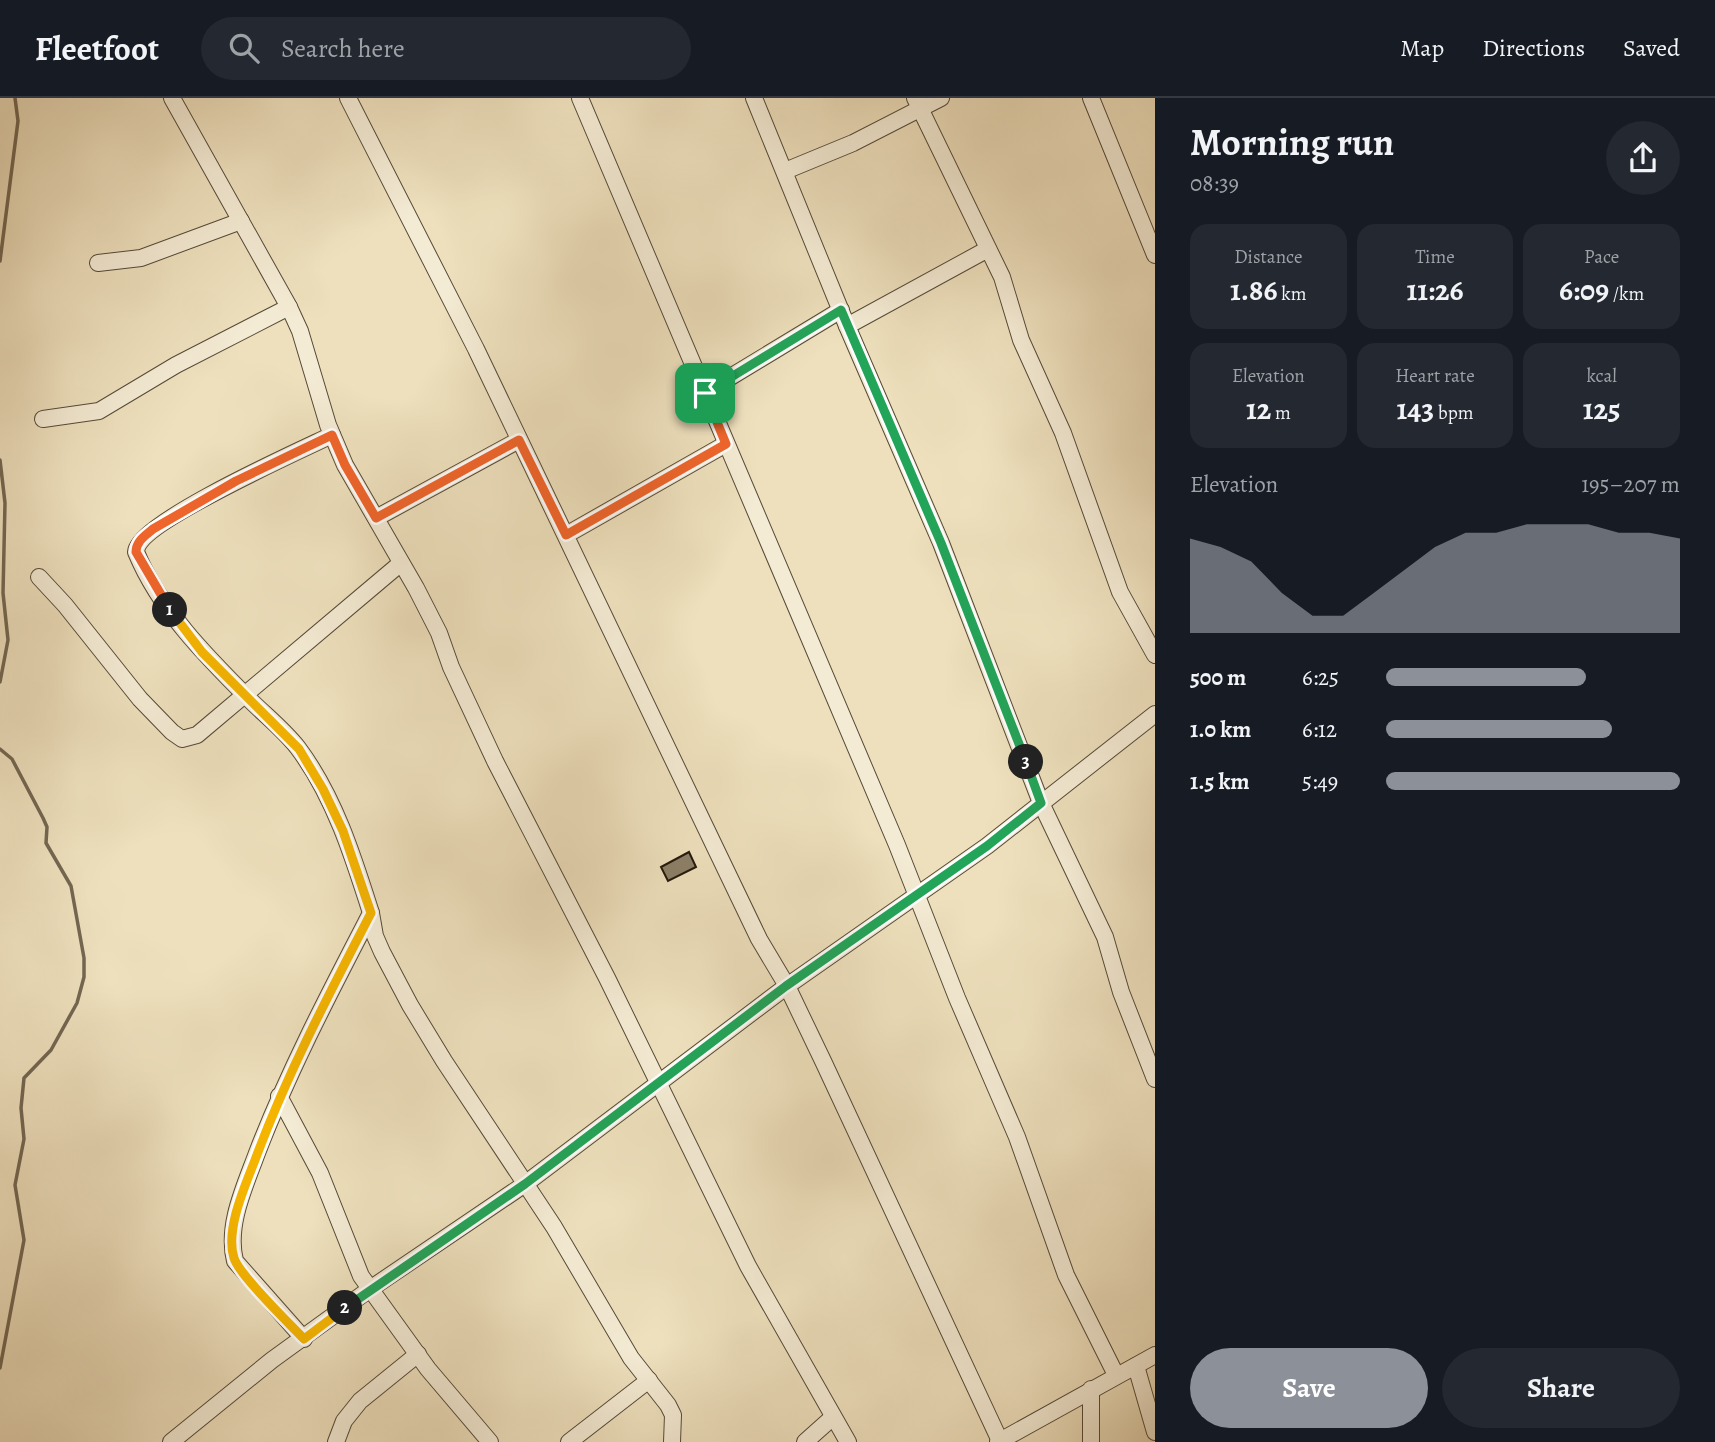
<!DOCTYPE html>
<html lang="en">
<head>
<meta charset="utf-8">
<style>
	:root { --surface:#171b24; --page:#242831; --text:#f1f3f6; --muted:#9ea1a6; --line:#363941; --accent:#8c9099 }
	body { margin:0; font-family:Alegreya,serif; background:var(--page); color:var(--text); height:100vh; display:flex; flex-direction:column; font-size:26px; white-space:nowrap }
	* { box-sizing:border-box; margin:0 }
	p { font-size:23px; color:var(--muted) }
	.icon { flex:none; width:38px; height:38px; fill:none; stroke:currentColor; stroke-width:2; stroke-linecap:round; stroke-linejoin:round }
	.map { position:relative; flex:1; overflow:hidden }
	.sheet { display:flex; flex-direction:column; background:var(--surface); width:560px }
	.sheet>* { flex:none }
	.pin { position:absolute; display:grid; place-items:center; width:60px; height:60px; color:#fff; margin:-30px; border-radius:14px; box-shadow:0 4px 10px #0006 }
	.km { position:absolute; width:35px; height:35px; margin:-18px; border-radius:50%; background:#222; color:#fff; font-size:19px; line-height:35px; text-align:center }
	.round { display:grid; place-items:center; flex:none; width:74px; height:74px; border-radius:37px; background:var(--page) }
	.head { display:flex; align-items:center; justify-content:space-between; height:119px; padding:0 35px }
	h1 { font-size:38px; font-weight:600; line-height:52px }
	.figures { display:grid; grid-template-columns:repeat(3,1fr); gap:10px; height:119px; padding:7px 35px }
	.figures div { display:grid; align-content:center; border-radius:18px; background:var(--page); text-align:center }
	.figures b { font-size:30px; font-weight:600 }
	.figures small { font-size:19px; font-weight:400 }
	.figures p { font-size:19px }
	.chart { height:196px; padding:14px 35px }
	.chart p { display:flex; justify-content:space-between }
	.chart svg { width:100%; height:126px; margin-top:7px; fill:var(--accent); opacity:.7 }
	.cta { display:flex; gap:14px; margin-top:auto; padding:14px 35px }
	.cta a { flex:1; height:80px; border-radius:42px; background:var(--accent); color:#fff; font-size:28px; font-weight:600; line-height:80px; text-align:center }
	.cta a+a { background:var(--page); color:var(--text) }
	ul { padding:0 35px; list-style:none; font-size:23px }
	li { display:grid; grid-template-columns:112px 84px 1fr; align-items:center; height:52px }
	li i { height:18px; border-radius:9px; background:var(--accent) }
	header { display:flex; align-items:center; gap:42px; box-sizing:border-box; height:98px; padding:0 35px; background:var(--surface); border-bottom:2px solid var(--line) }
	header strong { font-size:33px }
	nav { display:flex; gap:38px; margin-inline-start:auto; font-size:24px }
	.search { width:490px; height:63px; background:var(--page); display:flex; align-items:center; gap:18px; box-sizing:border-box; padding:0 24px; border-radius:38px; color:var(--muted); font-size:26px }
	main { display:flex; flex:1; min-height:0 }
	.map>svg:first-child { display:block }
</style>
</head>
<body>
<header>
<strong>Fleetfoot</strong>
<div class="search"><svg class="icon" aria-label="search" viewBox="0 0 24 24"><circle cx="10" cy="10" r="6"/><path d="M15 15l6 6"/></svg>Search here</div>
<nav><a>Map</a><a>Directions</a><a>Saved</a></nav>
</header>
<main>
<div class="map">
<svg width="1155" height="1344" viewBox="0 0 1155 1344">
	<rect width="100%" height="100%" fill="#eee0bd"/>
	<filter id="stains"><feTurbulence type="fractalNoise" baseFrequency=".00286" numOctaves="4"/><feColorMatrix values="0 0 0 0 .2 0 0 0 0 .09 0 0 0 0 .02 0 0 0 .5 -.17"/></filter>
	<radialGradient id="worn" r=".72"><stop offset=".6" stop-color="#630" stop-opacity="0"/><stop offset="1" stop-color="#630" stop-opacity=".3"/></radialGradient>
	<g fill="none" stroke-linecap="round" stroke-linejoin="round">
		<g stroke="#736752" stroke-width="3.5">
			<path d="M0,163L18,23L15,0"/>
			<path d="M0,362L5,405L3,495L8,542L0,584"/>
			<path d="M0,651L12,661L43,720L47,729L46,745L71,788L84,860V879L77,905L51,952L24,980L21,1010L24,1041L15,1087L24,1142L0,1270"/>
		</g>
	</g>
	<path fill="#8c8068" stroke="#22180c" stroke-width="2" d="M689,754L696,769L668,783L661,769Z"/>
	<g fill="none" stroke-linecap="round" stroke-linejoin="round">
		<g stroke="#554a38" stroke-width="18">
			<g id="minor">
				<path d="M172,0L289,209L300,233L328,327L345,367L416,490L439,535L451,569L495,663L607,880L748,1168L848,1344"/>
				<path d="M348,0L476,251L759,841L787,888L823,963L1000,1343"/>
				<path d="M580,0L897,747L957,900L1017,1039L1066,1177L1116,1277"/>
				<path d="M754,0L847,228L941,445L1041,705L1105,839L1121,894L1155,981"/>
				<path d="M915,0L1002,179L1021,242L1063,335L1120,494L1155,557"/>
				<path d="M1091,0L1155,157"/>
				<path d="M785,73L853,45L941,0"/>
				<path d="M98,165L141,160L241,123"/>
				<path d="M847,228L988,151"/>
				<path d="M704,295L841,212"/>
				<path d="M43,321L99,313L176,267L289,209"/>
				<path d="M332,337C301,352 137,425 136,454C160,512 206,558 249,601C265,617 284,632 298,650C334,698 353,758 371,815"/>
				<path d="M376,420L519,342"/>
				<path d="M566,437L726,346"/>
				<path d="M39,479L65,507L140,601L172,634L182,641L197,637L401,465"/>
				<path d="M279,998L320,1075L361,1178L428,1271L490,1344"/>
				<path d="M304,1241L235,1163C226,1127 245,1088 257,1055C289,972 330,894 371,815L375,838L382,854L410,907L444,963L554,1129L631,1260L668,1307L673,1317L672,1344"/>
				<path d="M1136,1268L1155,1334"/>
				<path d="M1091,1291V1344"/>
				<path d="M171,1344L272,1262L370,1191L525,1086L787,888L987,748L1155,616"/>
				<path d="M336,1344L344,1323L360,1303L418,1256"/>
				<path d="M569,1344L649,1282"/>
				<path d="M805,1344L833,1319"/>
				<path d="M998,1344L1155,1257"/>
			</g>
		</g>
		<use href="#minor" stroke="#f4ebd4" stroke-width="16"/>
	</g>
	<g fill="none" stroke-linecap="round" stroke-linejoin="round">
		<g stroke="#fff" stroke-width="14">
			<path id="split-1" d="M170,512L136,454C136,443 145,438 153,431L236,383L332,337L345,367L376,420L519,342L566,437L726,346L705,295"/>
		</g>
		<g stroke="#fff" stroke-width="14">
			<path id="split-2" d="M170,512L202,554L299,651L323,691L343,733L371,815C329,896 287,976 255,1062C245,1088 225,1132 234,1160C239,1177 289,1225 304,1241L345,1210"/>
		</g>
		<g stroke="#fff" stroke-width="14">
			<path id="split-3" d="M345,1210L525,1086L786,888L987,748L1041,705L1026,664"/>
		</g>
		<g stroke="#fff" stroke-width="14">
			<path id="split-4" d="M705,295L841,212L941,445L1026,664"/>
		</g>
		<use href="#split-1" stroke="#f0652b" stroke-width="9"/>
		<use href="#split-2" stroke="#f5b400" stroke-width="9"/>
		<use href="#split-3" stroke="#22a559" stroke-width="9"/>
		<use href="#split-4" stroke="#22a559" stroke-width="9"/>
	</g>
	<rect width="100%" height="100%" filter="url(#stains)"/>
	<rect width="100%" height="100%" fill="url(#worn)"/>
</svg>
<div class="pin" style="left:705px;top:295px;background:#1e9e55"><svg class="icon" aria-label="arrive" viewBox="0 0 24 24"><path d="M6 21V4h12l-3 4 3 4H6"/></svg></div>
<b class="km" style="left:170px;top:512px">1</b>
<b class="km" style="left:345px;top:1210px">2</b>
<b class="km" style="left:1026px;top:664px">3</b>
</div>
<section class="sheet">
<div class="head"><div><h1>Morning run</h1><p>08:39</p></div><a class="round"><svg class="icon" aria-label="share" viewBox="0 0 24 24"><path d="M12 15V3M7 8l5-5 5 5M5 13v7h14v-7"/></svg></a></div>
<div class="figures">
<div><p>Distance</p><b>1.86<small> km</small></b></div>
<div><p>Time</p><b>11:26</b></div>
<div><p>Pace</p><b>6:09<small> /km</small></b></div>
</div>
<div class="figures">
<div><p>Elevation</p><b>12<small> m</small></b></div>
<div><p>Heart rate</p><b>143<small> bpm</small></b></div>
<div><p>kcal</p><b>125</b></div>
</div>
<div class="chart"><p><span>Elevation</span>195–207 m</p>
<svg viewBox="0 0 160 44" preserveAspectRatio="none"><path d="M0 44V11L10 14L20 19L30 30L40 38L50 38L60 30L70 22L80 14L90 9L100 9L110 6L120 6L130 6L140 9L150 9L160 11V44z"/></svg>
</div>
<ul>
<li><b>500 m</b>6:25<i style="width:68%"></i></li>
<li><b>1.0 km</b>6:12<i style="width:77%"></i></li>
<li><b>1.5 km</b>5:49<i style="width:100%"></i></li>
</ul>
<div class="cta"><a>Save</a><a>Share</a></div>
</section>
</main>
</body>
</html>
